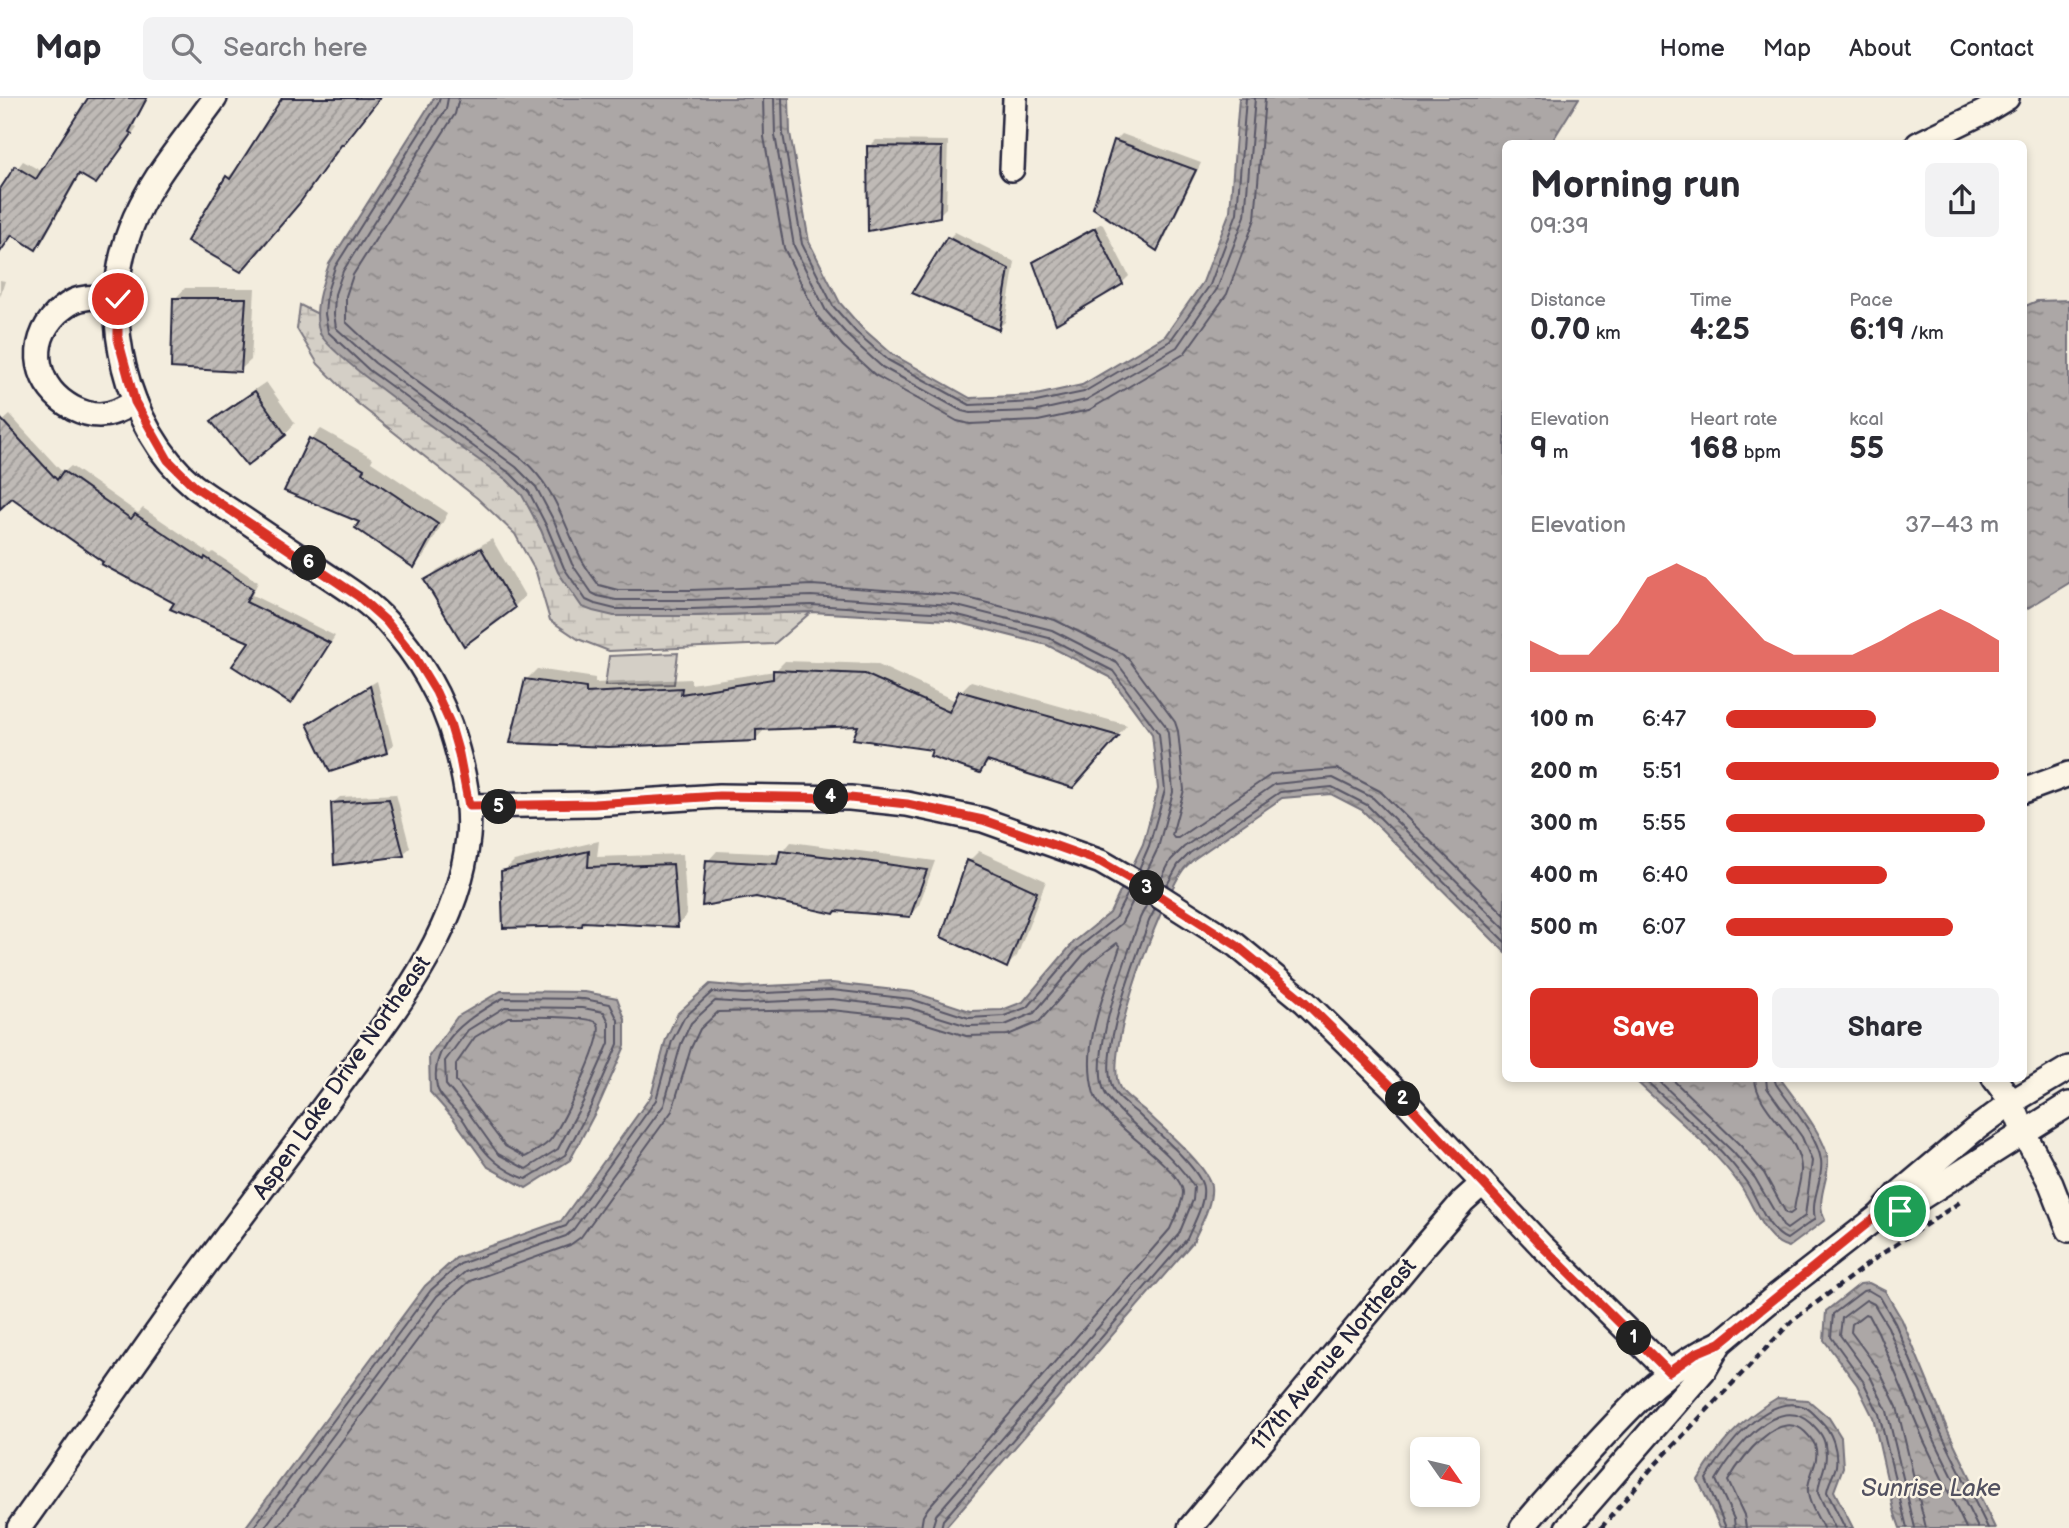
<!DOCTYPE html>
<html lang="en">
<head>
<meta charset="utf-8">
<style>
	:root { --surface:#fff; --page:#f2f2f3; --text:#2b2b33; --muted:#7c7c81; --line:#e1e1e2; --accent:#d93025 }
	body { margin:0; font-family:"Balsamiq Sans",sans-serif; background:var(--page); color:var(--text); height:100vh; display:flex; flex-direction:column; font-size:26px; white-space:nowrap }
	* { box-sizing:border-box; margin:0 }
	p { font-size:23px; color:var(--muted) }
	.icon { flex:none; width:38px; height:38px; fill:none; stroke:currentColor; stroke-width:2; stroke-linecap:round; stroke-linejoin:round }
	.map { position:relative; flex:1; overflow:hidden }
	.drawer { position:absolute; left:1502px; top:42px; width:525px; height:942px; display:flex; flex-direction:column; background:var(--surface); border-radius:10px; box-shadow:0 4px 10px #0003 }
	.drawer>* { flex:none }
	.needle { width:46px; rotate:124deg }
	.buttons { position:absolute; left:1410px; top:1339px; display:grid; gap:14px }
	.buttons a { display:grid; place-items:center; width:70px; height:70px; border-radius:10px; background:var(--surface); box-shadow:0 4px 10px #0003; font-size:35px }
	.pin { position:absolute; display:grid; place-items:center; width:60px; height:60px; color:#fff; margin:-30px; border:4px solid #fff; border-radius:50%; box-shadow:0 2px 7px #0007 }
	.km { position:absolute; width:35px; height:35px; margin:-18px; border-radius:50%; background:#222; color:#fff; font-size:19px; line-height:35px; text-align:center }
	.round { display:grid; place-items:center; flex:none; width:74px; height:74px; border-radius:10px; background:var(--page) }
	.overview { display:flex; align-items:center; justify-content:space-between; height:119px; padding:0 28px }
	h1 { font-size:38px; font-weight:700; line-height:52px }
	.figures { display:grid; grid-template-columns:repeat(3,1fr); gap:10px; height:119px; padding:7px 28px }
	.figures div { display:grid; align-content:center }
	.figures b { font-size:30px; font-weight:700 }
	.figures small { font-size:19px; font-weight:400 }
	.figures p { font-size:19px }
	.chart { height:196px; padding:14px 28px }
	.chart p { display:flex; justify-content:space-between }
	.chart svg { width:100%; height:126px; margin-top:7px; fill:var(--accent); opacity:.7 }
	.cta { display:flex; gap:14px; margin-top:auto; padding:14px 28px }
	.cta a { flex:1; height:80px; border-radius:10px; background:var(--accent); color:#fff; font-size:28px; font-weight:700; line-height:80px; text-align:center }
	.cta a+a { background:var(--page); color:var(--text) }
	ul { padding:0 28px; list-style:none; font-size:23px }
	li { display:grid; grid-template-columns:112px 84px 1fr; align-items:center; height:52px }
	li i { height:18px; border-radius:9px; background:var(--accent) }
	header { display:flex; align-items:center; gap:42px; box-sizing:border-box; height:98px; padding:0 35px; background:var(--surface); border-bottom:2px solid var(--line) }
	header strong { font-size:33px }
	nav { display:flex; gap:38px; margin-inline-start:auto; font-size:24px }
	.search { width:490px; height:63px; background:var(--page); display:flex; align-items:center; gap:18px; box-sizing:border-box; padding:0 24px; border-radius:10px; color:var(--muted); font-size:26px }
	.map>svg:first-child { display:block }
</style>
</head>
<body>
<header>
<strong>Map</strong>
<div class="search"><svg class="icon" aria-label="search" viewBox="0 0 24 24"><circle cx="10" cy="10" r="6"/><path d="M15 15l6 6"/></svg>Search here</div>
<nav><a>Home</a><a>Map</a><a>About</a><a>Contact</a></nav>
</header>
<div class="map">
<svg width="2069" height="1430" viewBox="0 0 2069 1430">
	<defs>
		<pattern id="wetland-marsh" width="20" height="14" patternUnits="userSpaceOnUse" patternTransform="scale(1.75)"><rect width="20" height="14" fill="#d4cfc6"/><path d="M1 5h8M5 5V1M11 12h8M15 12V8" fill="none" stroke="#b6b1ab"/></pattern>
		<pattern id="water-ripples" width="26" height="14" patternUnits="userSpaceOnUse" patternTransform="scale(1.75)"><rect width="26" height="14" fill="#aca7a6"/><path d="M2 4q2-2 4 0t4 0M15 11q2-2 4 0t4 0" fill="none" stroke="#8c8888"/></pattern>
		<pattern id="building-hatch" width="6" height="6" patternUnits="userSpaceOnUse" patternTransform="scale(1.75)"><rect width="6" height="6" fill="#bfbab6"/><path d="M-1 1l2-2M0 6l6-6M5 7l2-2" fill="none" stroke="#9b9795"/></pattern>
	</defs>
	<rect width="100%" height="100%" fill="#f3edde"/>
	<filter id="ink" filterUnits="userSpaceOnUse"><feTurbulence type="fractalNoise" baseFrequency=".0143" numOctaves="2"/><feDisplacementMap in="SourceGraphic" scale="14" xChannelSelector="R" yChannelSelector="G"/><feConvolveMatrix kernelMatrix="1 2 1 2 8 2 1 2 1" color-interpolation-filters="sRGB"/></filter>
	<g filter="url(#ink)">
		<path fill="url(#wetland-marsh)" stroke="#7b7880" stroke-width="2" d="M300,207L318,216L320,236L334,251L365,277L507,382L523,397L541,432L614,518H693L811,514L774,546L609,553L578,541L550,522L536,474L515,436L477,400L357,305L318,266L297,231Z"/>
		<path fill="#d4cfc6" stroke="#7b7880" stroke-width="2" d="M678,555L674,586L605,588L609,558Z"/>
		<g fill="url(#water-ripples)" stroke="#75727b" stroke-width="2">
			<path d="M434,0H789L790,35L809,144L840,205L861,229L892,256L970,300L1036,297L1082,287L1165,238L1203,184L1230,113L1239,0H1579L1551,45L1505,46V854L1362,712L1331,696L1282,700L1194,761C1191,764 1186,768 1183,772C1161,803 1101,957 1120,990C1125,998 1137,1006 1144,1012C1159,1027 1208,1068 1211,1088C1213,1106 1200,1128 1193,1144L945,1430H245L425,1188L456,1160L561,1123L651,998L666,941L678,915L710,886L743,889L832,885L913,894L970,913L1002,912L1023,904L1074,844L1110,815L1143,746L1158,691L1152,636L1110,579L1047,547L949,522L811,514L693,518H614L593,513L582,509L558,474L541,432L522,397L507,382C477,360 329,259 320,235C312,213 322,186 329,166Z"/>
			<path d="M2069,202V485L2023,513V209L2037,203Z"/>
			<path d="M501,893L585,894L617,900L625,921V948L597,1011L570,1062L526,1090L488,1069L453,1020L430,994L429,958L457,919Z"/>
			<path d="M1633,980H1780C1793,999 1828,1041 1828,1064C1828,1085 1815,1102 1825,1122L1789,1149C1762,1142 1755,1108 1740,1087C1712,1048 1668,1014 1633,980Z"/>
			<path d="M1869,1185L1885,1193L1902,1222L1948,1333L1995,1430H1900L1895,1416L1873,1319L1857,1287L1824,1242L1826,1213L1860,1186Z"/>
			<path d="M1777,1300L1808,1302L1829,1320L1841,1339L1843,1369L1834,1393L1853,1430L1720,1429L1698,1382C1719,1347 1741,1321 1777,1300Z"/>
		</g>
		<g fill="#0003">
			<path d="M91,0H148L134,27L137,29L103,77L96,84L81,75L42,144L36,150L13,135L0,153V94L23,63L43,74Z"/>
			<path d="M286,0H380L345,43L309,93L251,162L228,79L238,69Z"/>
			<path d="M1122,36L1201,65L1163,144L1157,151L1115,43Z"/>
			<path d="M876,42L948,43L946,110L939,117L869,49Z"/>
			<path d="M1102,125L1129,178L1122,185L1035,165L1042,158Z"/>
			<path d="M955,134L1015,164L1005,224L998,230L949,140Z"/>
			<path d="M0,182L5,183L0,199Z"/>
			<path d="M185,190H255L251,262L240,272L175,201Z"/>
			<path d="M266,284L295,325L285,336L213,324L223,313Z"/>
			<path d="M10,317L63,375L71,368L138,415L143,410L211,456L213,454L258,484L252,497L335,538L297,597L291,604L251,543L105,464L11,397L0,409V326Z"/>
			<path d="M321,331L373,360L371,364L448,415L424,458L413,468L311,341Z"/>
			<path d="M492,441L525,498L514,509L426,483L437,472Z"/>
			<path d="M785,563L876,566L956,603L960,594L971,583L1127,627L1084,677L991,662L980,673L935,650L861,626L765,631L755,642L526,582L537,571L595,580V585L691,581V586L775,573Z"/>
			<path d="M377,583L393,647L386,654L309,626L316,619Z"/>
			<path d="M396,696L410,750L403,756L333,705L340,699Z"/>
			<path d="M599,743L597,759L683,756L687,817L677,828L585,823L582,826L503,774L514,763Z"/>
			<path d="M791,744L935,763L919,807L910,817L708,763L717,753L781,756Z"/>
			<path d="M979,753L1046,783L1017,858L1007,868L969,763Z"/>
		</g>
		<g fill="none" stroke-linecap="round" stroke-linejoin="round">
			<g stroke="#595766" stroke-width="2">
				<path d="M440,0L438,6L335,169L327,194L325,216L328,234L369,272L511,376L529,394L547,429L564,470L586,502L595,506L615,511H692L811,507L950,515L1049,540L1113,573L1159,636L1165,692L1149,748L1139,771"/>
				<path d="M448,0L446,11L343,173L335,196L334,216L336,230L375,265L516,369L536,389L555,425L572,466L592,495L598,498L616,502H692L811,498L953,507L1052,532L1117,565L1165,627L1168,635L1173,694L1158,750L1146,775"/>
				<path d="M459,0L455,16L353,177L346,198V224L381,257L522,361C556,390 562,423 581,460C585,469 593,479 599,487L618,492H692L812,487L956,497L1055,522L1123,556L1130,563L1175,624L1178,633L1184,692L1172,737L1174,740H1178L1272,676L1337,671L1380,693L1505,817"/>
				<path d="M763,0L764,39L784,150L817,218L843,248L875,277L957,323L970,326L1038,323L1089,312L1184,256L1227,196L1255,121L1265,0"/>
				<path d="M774,0L775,37L794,148L826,213L850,240L882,269L962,313L970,315L1037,313L1086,302L1177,249L1217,191L1245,118L1255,0"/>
				<path d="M782,0L783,36L802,146L833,208L856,234L888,262L970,307L1036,304L1084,294L1170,243L1210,187L1237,115L1246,0"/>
				<path d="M1160,783L1171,762L1184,749L1275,686L1333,680L1373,700L1505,831"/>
				<path d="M1167,787L1178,767L1190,755L1280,694L1332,689L1367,707L1505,844"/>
				<path d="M503,900L584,901L610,906L618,922V946L591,1008L565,1057L526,1081C494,1069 482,1052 464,1023C457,1013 440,1001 437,989C428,945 470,918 503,900Z"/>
				<path d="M505,909L583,910L604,914L609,924V945L583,1004L558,1051L526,1071L498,1056L466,1011L446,987L445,963L468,932Z"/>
				<path d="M508,919C520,919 595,917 598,926C605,941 562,1025 552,1040C547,1048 534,1054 525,1059L505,1048L456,983V966L475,939Z"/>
				<path d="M1643,980C1675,1010 1723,1049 1747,1085C1759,1103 1766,1132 1787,1141L1815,1121C1810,1101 1824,1081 1821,1062C1817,1037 1790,1007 1776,986L1774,980"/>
				<path d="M1656,980L1733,1054L1755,1080L1783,1128L1787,1131L1805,1118L1812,1063L1802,1039L1767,990L1766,980"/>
				<path d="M1671,980L1741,1048L1764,1075L1786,1115L1790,1116L1794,1113C1795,1098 1804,1077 1800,1063C1794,1033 1756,1010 1755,980"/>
				<path d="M253,1430L431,1192L460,1166L566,1128L656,1002L672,943L684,920L712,894L743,896L832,892L911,901L969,920L1004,918L1028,909L1078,850L1115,820L1128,795"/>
				<path d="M264,1430L437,1198L465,1174L566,1138L573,1132L664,1007L681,946L691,925L715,903L744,905L832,901L910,910L968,928L1005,927L1034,915L1084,856L1121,826L1135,799"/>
				<path d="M277,1430L445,1205L470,1183L570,1147L581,1139L672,1013L691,950L700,931L718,914L831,912L907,920L966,938L1008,937L1039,924L1092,864L1117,845L1120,849C1105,895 1080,947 1094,996C1102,1023 1183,1070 1183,1095C1183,1106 1174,1121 1170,1131L928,1410L923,1418L921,1430"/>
				<path d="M932,1430L936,1417L1179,1136L1193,1102L1194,1089C1172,1054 1135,1032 1109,1001C1082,970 1128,857 1140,820L1147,806"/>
				<path d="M941,1430L943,1422L1187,1141C1193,1126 1205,1107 1203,1090C1202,1072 1151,1029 1137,1015C1130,1009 1118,1001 1114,993C1095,959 1137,859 1149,823L1155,811"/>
				<path d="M1726,1430L1706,1381C1723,1354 1766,1293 1805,1309C1810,1311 1817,1319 1821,1323C1832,1334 1838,1352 1836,1368C1834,1377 1828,1385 1827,1394L1845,1430"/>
				<path d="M1735,1430L1734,1421L1716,1382C1732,1355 1776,1294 1811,1325C1817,1331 1824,1338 1825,1347C1829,1369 1819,1376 1818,1395L1835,1430"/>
				<path d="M1746,1430L1744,1417L1728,1383C1741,1361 1779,1309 1805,1334C1809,1338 1813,1343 1815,1347C1821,1365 1806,1378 1808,1395C1809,1407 1818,1419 1823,1430"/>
				<path d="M1907,1430L1879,1316L1863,1283L1831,1239L1833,1216L1863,1193L1868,1192L1880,1199L1895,1225L1941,1335L1988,1430"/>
				<path d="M1915,1430L1887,1313L1870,1278L1840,1237L1842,1220L1866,1202L1874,1206L1888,1229L1933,1339L1978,1430"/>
				<path d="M1926,1430L1897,1309L1879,1272L1851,1234L1852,1226L1865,1216L1869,1217L1878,1234L1924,1343L1966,1430"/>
			</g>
		</g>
		<g fill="url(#building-hatch)" stroke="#22223b" stroke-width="2">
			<path d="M88,0H147L129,34L132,36L96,86L79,76L36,152L12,137L0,154V91L15,68L36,81Z"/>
			<path d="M282,0H380L343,47L342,46L299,106L241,174L187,143L226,78L230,81Z"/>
			<path d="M1114,42L1196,72L1157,153L1093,110Z"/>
			<path d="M867,48L942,49L940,119L868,133Z"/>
			<path d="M1095,130L1123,186L1056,226L1033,164Z"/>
			<path d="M947,139L1009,171L999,232L912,195Z"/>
			<path d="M173,200H246L241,274L171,270Z"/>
			<path d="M255,293L286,337L247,368L211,323Z"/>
			<path d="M0,320L57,382L63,373L131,421L135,416L204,462L205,459L253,491L246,504L330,545L291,606L232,568L249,544L170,511L174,505L101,466L103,464L12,400L0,411Z"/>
			<path d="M309,340L364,371L362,375L438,426L414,470L355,430L359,424L284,393Z"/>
			<path d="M481,450L515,510L464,548L424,482Z"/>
			<path d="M773,572L865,576L949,614L959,593L1119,638L1073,690L987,663L980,675L930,658L932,652L853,641L858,628L756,632V643L608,649L510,645L525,581L586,590V595L682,590L681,596L773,581Z"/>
			<path d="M370,588L387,655L330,674L307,626Z"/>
			<path d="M389,701L404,758L334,767L331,705Z"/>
			<path d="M589,753L588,769L673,766L678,829L583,824L582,828L503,830L501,773Z"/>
			<path d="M780,753L865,763L927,772L910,819L836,813L834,816L756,799L702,808L706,762L777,766Z"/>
			<path d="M967,762L1037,794L1007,870L941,839Z"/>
		</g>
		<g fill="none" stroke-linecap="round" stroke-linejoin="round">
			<g stroke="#22223b" stroke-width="28">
				<g id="minor">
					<path d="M1918,46L1984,14L2007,0"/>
					<path d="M1012,71L1015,0"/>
					<path d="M118,201C105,199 93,198 80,201C71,203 64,209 57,215C26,246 36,290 73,310C81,314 91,317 99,317C112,317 124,310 135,304"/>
					<path d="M2023,693L2069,676"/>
					<path d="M469,708L594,706L719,698L850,700L907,706L983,722L1101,764L1153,794L1236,847L1305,904L1393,990L1541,1147L1669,1274"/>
					<path d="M1994,980L2012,1004L2024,1035L2051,1086L2069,1132"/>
					<path d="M1880,1117L1900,1113L2069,1006"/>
					<path d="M19,1430C82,1342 142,1253 206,1166C249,1108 293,1050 337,991C392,916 459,835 468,739C471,707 464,675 455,644C443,600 418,557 387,524C369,504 346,490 325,476C298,458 272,440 245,422C228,411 210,400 194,388C125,331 98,214 130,132C148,83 185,42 215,0"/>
					<path d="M1190,1430L1425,1147L1463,1103L1482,1086"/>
					<path d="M1522,1430C1543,1404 1567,1379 1589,1354C1629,1311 1665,1268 1720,1245"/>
					<path d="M1567,1430L1705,1271L1720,1245L1776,1198L1880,1117L1898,1096L1973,1033L2012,1004L2069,970"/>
				</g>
			</g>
			<path stroke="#22223b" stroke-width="4.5" stroke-dasharray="7 5" stroke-linecap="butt" d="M1601,1430L1650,1372L1792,1223L1880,1157L1960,1104"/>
			<use href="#minor" stroke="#fcf5e5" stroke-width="23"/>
		</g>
	</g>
	<g fill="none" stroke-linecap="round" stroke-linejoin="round" filter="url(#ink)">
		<g stroke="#fff" stroke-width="14">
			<path id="route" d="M118,201V241L135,304L168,362L194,388L358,498L386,523L414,558L436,594L450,625L459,656L469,708L594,706L719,698L850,700L907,706L983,722L1101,764L1153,794L1236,847L1305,904L1393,990L1541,1147L1669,1274L1696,1255L1720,1245L1869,1124L1880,1117L1900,1113"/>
		</g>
		<use href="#route" stroke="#d93025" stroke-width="9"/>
	</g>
	<g text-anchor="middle" stroke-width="5" stroke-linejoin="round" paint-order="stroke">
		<g font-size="23" fill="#22223b" stroke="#fcf5e5">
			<text transform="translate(341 979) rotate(-55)" y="8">Aspen Lake Drive Northeast</text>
			<text transform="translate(1333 1256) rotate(-50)" y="8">117th Avenue Northeast</text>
		</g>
		<g font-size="24" font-style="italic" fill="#525160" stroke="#fcf5e5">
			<text x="1931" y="1398">Sunrise Lake</text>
		</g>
	</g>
</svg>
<div class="buttons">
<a><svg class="needle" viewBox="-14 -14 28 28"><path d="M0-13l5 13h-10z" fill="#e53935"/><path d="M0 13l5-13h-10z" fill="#7c7c81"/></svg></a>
</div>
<div class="pin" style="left:1900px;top:1113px;background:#1e9e55"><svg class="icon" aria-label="arrive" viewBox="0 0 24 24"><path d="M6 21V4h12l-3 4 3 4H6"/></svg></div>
<div class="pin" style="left:118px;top:201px;background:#d93025"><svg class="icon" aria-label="check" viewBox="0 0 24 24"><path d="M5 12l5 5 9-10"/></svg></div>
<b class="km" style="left:1634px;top:1240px">1</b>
<b class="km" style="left:1403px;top:1001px">2</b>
<b class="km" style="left:1147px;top:790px">3</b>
<b class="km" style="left:831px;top:699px">4</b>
<b class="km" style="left:499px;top:709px">5</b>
<b class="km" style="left:309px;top:465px">6</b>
<section class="drawer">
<div class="overview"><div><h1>Morning run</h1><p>09:39</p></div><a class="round"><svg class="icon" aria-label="share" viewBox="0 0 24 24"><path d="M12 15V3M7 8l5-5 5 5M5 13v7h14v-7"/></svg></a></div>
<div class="figures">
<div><p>Distance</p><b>0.70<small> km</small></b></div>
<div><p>Time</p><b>4:25</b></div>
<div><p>Pace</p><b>6:19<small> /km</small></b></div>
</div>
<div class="figures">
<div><p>Elevation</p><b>9<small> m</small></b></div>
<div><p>Heart rate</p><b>168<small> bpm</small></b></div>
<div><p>kcal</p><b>55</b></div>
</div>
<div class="chart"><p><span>Elevation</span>37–43 m</p>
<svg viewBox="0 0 160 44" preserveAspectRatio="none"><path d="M0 44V33L10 38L20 38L30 27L40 11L50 6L60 11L70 22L80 33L90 38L100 38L110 38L120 33L130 27L140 22L150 27L160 33V44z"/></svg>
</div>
<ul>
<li><b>100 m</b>6:47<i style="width:55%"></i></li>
<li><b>200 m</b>5:51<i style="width:100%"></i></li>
<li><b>300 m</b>5:55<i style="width:95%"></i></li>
<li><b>400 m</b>6:40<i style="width:59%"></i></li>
<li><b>500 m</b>6:07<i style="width:83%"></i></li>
</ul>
<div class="cta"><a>Save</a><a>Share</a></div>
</section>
</div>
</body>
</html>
